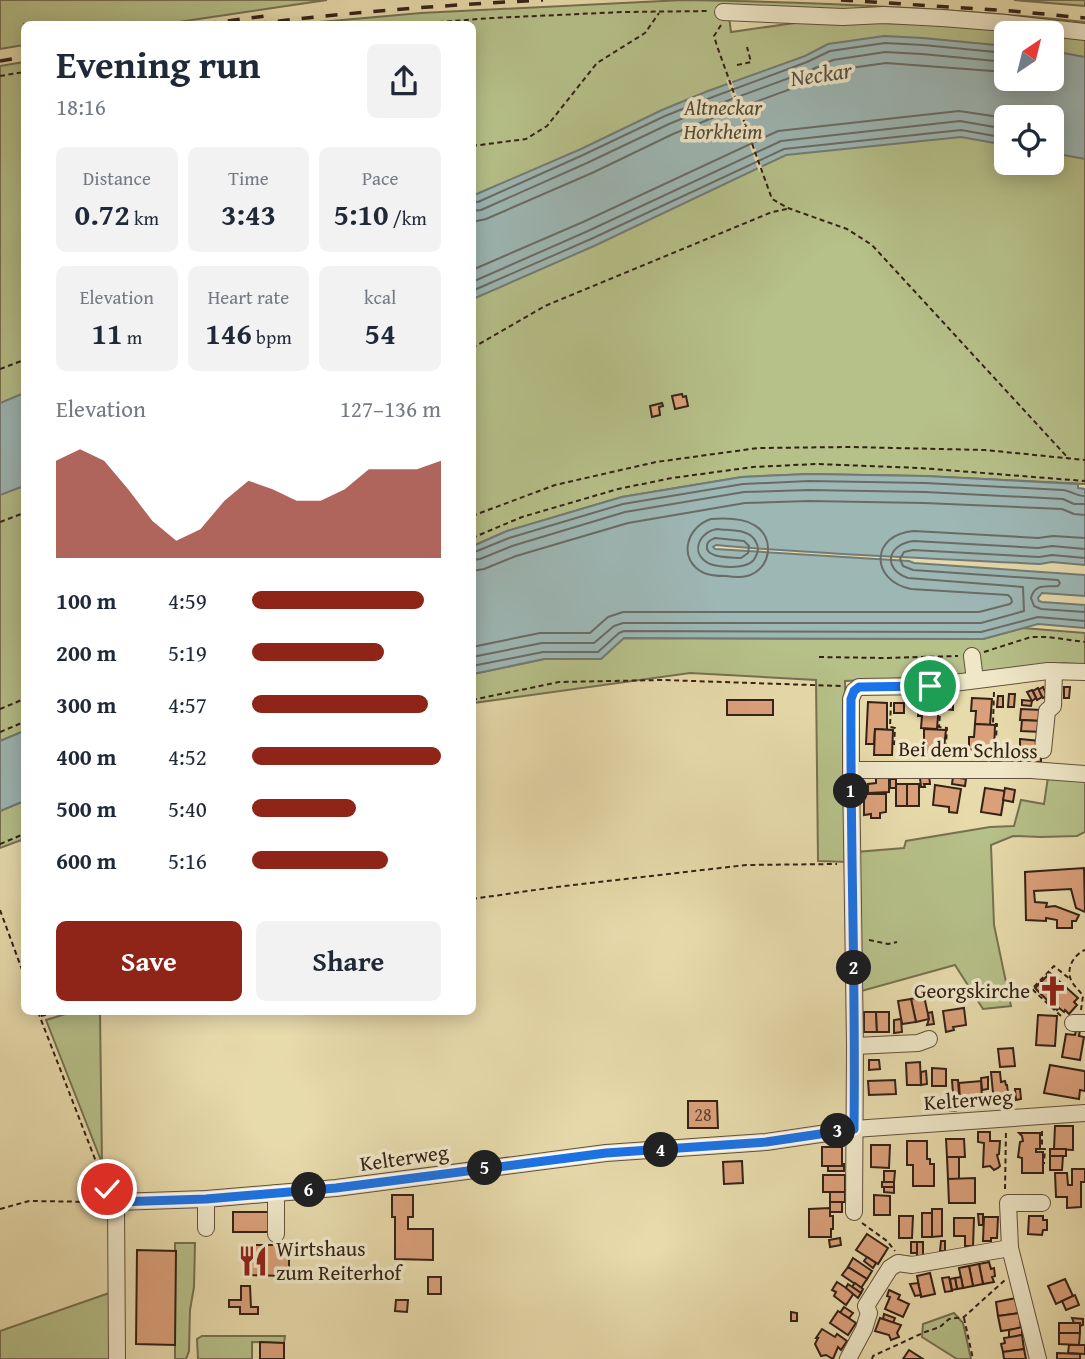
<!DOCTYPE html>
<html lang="en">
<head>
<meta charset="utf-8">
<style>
	:root { --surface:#fff; --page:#f2f2f3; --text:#1f2937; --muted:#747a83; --accent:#8f2418 }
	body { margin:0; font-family:"Gentium Book Plus",serif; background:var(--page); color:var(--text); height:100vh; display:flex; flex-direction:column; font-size:26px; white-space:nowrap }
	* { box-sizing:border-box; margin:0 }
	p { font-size:23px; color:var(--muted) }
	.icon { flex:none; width:38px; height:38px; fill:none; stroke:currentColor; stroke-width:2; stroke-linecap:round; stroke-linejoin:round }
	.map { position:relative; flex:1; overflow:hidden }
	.sheet { position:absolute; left:21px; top:21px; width:455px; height:994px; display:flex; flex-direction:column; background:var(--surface); border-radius:10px; box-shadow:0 4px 18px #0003 }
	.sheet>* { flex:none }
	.needle { width:46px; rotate:35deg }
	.tools { position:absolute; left:994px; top:21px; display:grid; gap:14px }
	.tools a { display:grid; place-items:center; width:70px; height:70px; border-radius:10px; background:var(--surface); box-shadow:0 4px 18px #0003; font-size:35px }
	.pin { position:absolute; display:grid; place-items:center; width:60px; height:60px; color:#fff; margin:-30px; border:4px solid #fff; border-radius:50%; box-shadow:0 2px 7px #0007 }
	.km { position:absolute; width:35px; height:35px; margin:-18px; border-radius:50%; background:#222; color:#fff; font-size:19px; line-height:35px; text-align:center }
	.round { display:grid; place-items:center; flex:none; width:74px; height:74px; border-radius:10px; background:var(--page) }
	.head { display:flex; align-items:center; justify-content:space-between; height:119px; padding:0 35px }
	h1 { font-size:38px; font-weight:700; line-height:52px }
	.stats { display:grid; grid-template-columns:repeat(3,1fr); gap:10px; height:119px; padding:7px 35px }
	.stats div { display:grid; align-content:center; border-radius:10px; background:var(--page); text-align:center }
	.stats b { font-size:30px; font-weight:700 }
	.stats small { font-size:19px; font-weight:400 }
	.stats p { font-size:19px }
	.chart { height:196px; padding:14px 35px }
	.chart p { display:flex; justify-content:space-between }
	.chart svg { width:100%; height:126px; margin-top:7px; fill:var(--accent); opacity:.7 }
	.primary-button { display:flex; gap:14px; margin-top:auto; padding:14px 35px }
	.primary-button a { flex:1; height:80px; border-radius:10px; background:var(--accent); color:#fff; font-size:28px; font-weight:700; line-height:80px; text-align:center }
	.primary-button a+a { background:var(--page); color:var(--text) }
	ul { padding:0 35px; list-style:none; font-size:23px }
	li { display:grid; grid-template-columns:112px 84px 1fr; align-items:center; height:52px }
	li i { height:18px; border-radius:9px; background:var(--accent) }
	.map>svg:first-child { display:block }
</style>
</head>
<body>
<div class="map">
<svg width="1085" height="1359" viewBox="0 0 1085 1359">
	<rect width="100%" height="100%" fill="#e7daab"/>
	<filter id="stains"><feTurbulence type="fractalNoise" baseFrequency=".00286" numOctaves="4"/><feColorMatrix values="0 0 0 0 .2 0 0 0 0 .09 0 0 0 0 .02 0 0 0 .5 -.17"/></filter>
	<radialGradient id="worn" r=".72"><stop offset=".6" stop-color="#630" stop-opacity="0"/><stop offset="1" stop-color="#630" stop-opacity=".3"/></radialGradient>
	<g fill="#b6c089" stroke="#767150" stroke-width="2" fill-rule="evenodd">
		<path d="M0,0H327L165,24H24V45L0,49Z"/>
		<path d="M683,0C818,2 951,8 1085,22V31L728,9L731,32L802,22L949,24L1085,34V484L925,476L809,474L742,477L622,497L507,531L473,546L472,24H297L421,13ZM1006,33H1052V79H1006ZM1006,117H1052V163H1006Z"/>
		<path d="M1014,0H1085V6Z"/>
		<path d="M24,62V731L0,741V66Z"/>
		<path d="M1023,628L1085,633V665L1064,663L998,674L845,681L848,862L818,861L816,680L690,673L473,703V674L544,659H601L623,638L983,639Z"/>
		<path d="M1048,777L1085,780V832L1077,836L1041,837L1013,836L991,845L994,925L1011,1006L983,1009L955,965L858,992L856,852L904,848L906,841L990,827L1014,826L1021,800L1044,804Z"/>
		<path d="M24,801V839L0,848V811Z"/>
		<path d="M72,1012H100L102,1163L46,1020Z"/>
		<path d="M175,1243H195L194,1287L190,1310L189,1351L186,1359H175Z"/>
		<path d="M115,1291L113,1359H0V1331Z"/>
		<path d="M954,1313L963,1323L971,1359H957L922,1337L923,1324Z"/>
		<path d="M202,1336H285L284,1343L252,1342V1359H198L197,1339Z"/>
	</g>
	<g fill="#9db7b5" stroke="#737b76" stroke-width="2">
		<path d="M884,36L923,38L1006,46V79H1052V51L1085,57V159L1052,153V117H1006V145L961,137L786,155L594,246L473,299L472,196L581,149L662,110L708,91L805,56L828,44Z"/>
		<path d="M24,393V486L0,495V403Z"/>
		<path d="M809,474L925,476L1078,484V488L1085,489V565L1052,562L1040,564C932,558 824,555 716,545L713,547L715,549L909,561L914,563L1085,575V596L1042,593L1038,598L1039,601L1042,602L1085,605V628L1038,624L983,639L624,638L601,659H544L473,674V546L507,531L622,497L742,477Z"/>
		<path d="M24,731V801L0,811V741Z"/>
	</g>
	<path fill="#e7daab" d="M731,79L763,170L759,172L726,80Z"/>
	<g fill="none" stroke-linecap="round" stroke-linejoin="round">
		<g stroke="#696c66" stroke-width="2">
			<path d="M472,202H478L583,155L665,116L710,98L807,62L830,51L885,43L923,45L1006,53"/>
			<path d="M472,211L481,210L587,163L669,124L713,106L811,70L833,60L885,52L922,54L1006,62"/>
			<path d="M472,222L486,219L592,173L673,134L717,116L815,80L836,70L886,63L1006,72"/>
			<path d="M472,270L583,222L778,131L959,111L1006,118"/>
			<path d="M472,282L588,231L781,141L960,121L1006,129"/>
			<path d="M472,291L591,239L784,149L961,130L1006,138"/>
			<path d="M711,519C724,518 743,518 754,525C776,537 771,570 747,576C740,578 733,577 726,576C718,576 711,576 704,573C677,560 686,527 711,519Z"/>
			<path d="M717,529C729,531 750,528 756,542C759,547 758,553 755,558C749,570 714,569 705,561C690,549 702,531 717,529Z"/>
			<path d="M715,538L744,541L749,546L748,553L741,558C732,557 704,559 707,545C708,540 711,540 715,538Z"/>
			<path d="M472,552L477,551L509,538L623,504L743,484L809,481L925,483L1063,490C1072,491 1076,496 1085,496"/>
			<path d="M1085,558L1052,555L1039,557L913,550L904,552L900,559L903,566L913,570L1058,580L1060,583L1058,586C1046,587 1035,583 1031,598L1034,606L1041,609L1085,612"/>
			<path d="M472,560L480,559L512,546L625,512L744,492L809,490L925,492L1063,499L1074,504H1085"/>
			<path d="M472,571L484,569L516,556L628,523L745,503L809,501L924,503L1062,509L1074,514L1085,515"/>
			<path d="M472,647L540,633H590L608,617L623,612H979L1010,604L1012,602L1011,598L1008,595L911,589C869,580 871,534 914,531L1038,538L1053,536L1085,538"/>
			<path d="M472,657L542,643H594L614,626L623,623H981L1024,611L1023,587L908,578C882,569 887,544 914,541L1038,548L1052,546L1085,549"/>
			<path d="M472,666L543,652H598L619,633L624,631L981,632L1038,617L1085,621"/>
		</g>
	</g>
	<g fill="#daa07a" stroke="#352217" stroke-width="2">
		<path d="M682,394L683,397L686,396L688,406L675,409L672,396Z"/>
		<path d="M662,403L663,406L659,407L660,415L652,417L650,406Z"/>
		<path d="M1043,687L1047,696L1043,698L1038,690Z"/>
		<path d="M1064,687H1070L1069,698H1064Z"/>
		<path d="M1038,688L1042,697L1037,700L1033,691Z"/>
		<path d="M1032,690L1036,698L1032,701L1027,692Z"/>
		<path d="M1009,694H1015L1014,707H1008Z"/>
		<path d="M998,696H1003V707H997Z"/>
		<path d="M972,698L992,699L990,725L975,724L976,711H971Z"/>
		<path d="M944,699H953V710L943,709Z"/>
		<rect x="727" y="700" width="46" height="15"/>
		<path d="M1022,700L1032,701L1031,706L1022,705Z"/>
		<path d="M868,702L887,703V730L875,729L874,744H866Z"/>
		<path d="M919,702L939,703L937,729L921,728L922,716H918Z"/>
		<rect x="894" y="703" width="10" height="10"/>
		<path d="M1021,709L1041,710L1040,721L1020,720Z"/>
		<path d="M1022,720L1042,721L1041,732L1021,731Z"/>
		<path d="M975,724L995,725L994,751L969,749V737H974Z"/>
		<path d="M875,729L893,730L892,755H874Z"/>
		<path d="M924,729L946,730L943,756L926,755L927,742H924Z"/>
		<path d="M1020,739L1040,741V751L1020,750Z"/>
		<path d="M1022,750L1041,751V762L1021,761Z"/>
		<path d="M998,753H1004L1003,763L998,762Z"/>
		<path d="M929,775L930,784H924L925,787H921L920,778Z"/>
		<path d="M889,776V792L868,793V784L876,783V777Z"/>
		<path d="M953,777L966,779L965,786L952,784Z"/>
		<rect x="890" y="779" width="6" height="9"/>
		<rect x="896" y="784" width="11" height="22"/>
		<rect x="907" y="784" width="12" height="22"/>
		<path d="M935,785L961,789L957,813L949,812V807L933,805Z"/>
		<path d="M985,788L1005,791L1001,815L981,812Z"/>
		<path d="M1005,788L1015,790L1013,802L1003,800Z"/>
		<path d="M864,794H886V812L880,813V818H871V814L864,815Z"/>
		<path d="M1084,868L1085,912L1076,908L1071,889L1034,891L1035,902L1047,903L1046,907L1055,906L1079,915L1076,921H1072V928H1057V920L1046,918V921L1026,920L1025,872Z"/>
		<path d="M1050,973L1078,998L1074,1002L1077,1005L1069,1014L1065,1010L1064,1012L1059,1008L1057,1010L1035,988Z"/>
		<path d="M924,996L929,1019L916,1022L911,999Z"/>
		<path d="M911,999L916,1022L902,1024L898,1001Z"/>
		<path d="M964,1008L966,1025L953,1027L954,1030L946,1032L943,1011Z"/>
		<path d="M864,1012H876L877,1032H864Z"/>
		<path d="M876,1012H889V1032H877Z"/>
		<path d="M932,1012L934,1024L927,1025L929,1019L928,1013Z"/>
		<path d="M1038,1015L1057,1016L1055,1046L1036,1045Z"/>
		<path d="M901,1019L902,1032L894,1033V1020Z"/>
		<path d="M1076,1030H1080L1079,1036L1084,1037L1080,1060L1062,1057L1066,1034L1075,1035Z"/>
		<path d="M1013,1048L1015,1066L1000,1067L998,1049Z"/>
		<path d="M869,1060H879L880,1069L869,1070Z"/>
		<path d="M920,1062L921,1085H907L906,1063Z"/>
		<path d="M1050,1065L1084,1071L1085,1072V1091L1080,1090L1079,1099L1044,1093Z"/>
		<path d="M932,1068L946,1069V1086H932Z"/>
		<path d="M926,1071L927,1084L921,1085V1072Z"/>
		<path d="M991,1072H1000L1001,1082L1005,1081L1006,1085H1007L1009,1101L994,1103Z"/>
		<path d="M988,1077V1089L982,1090L981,1078Z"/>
		<path d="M895,1080L896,1094L869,1095L868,1081Z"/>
		<path d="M952,1080H958L959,1094H953Z"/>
		<path d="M981,1081L982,1099L960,1101L959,1083Z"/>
		<path d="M1015,1089H1020L1021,1099L1016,1100Z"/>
		<path d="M688,1101H717L718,1128H688Z"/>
		<path d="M955,1101L956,1111H950L949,1102Z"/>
		<path d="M1055,1126H1073V1150L1054,1149Z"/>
		<path d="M978,1132H990V1141H1000L999,1154L997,1155L1000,1166L998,1168L994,1170L990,1166L983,1167L984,1143L978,1142Z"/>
		<path d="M1019,1133H1040V1149H1036V1152H1043V1173H1022V1158L1018,1157L1020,1142L1023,1141L1022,1136Z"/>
		<path d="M946,1139H964L965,1157H947Z"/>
		<path d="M907,1141H927V1159H930V1164H934V1186H913V1165H907Z"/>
		<path d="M871,1145H890L889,1168L871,1167Z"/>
		<rect x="822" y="1147" width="20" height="19"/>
		<rect x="1050" y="1149" width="16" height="7"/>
		<path d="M1050,1156H1063L1062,1170H1050Z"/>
		<path d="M947,1157H959V1179H948Z"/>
		<path d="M742,1161L743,1183L724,1184L723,1162Z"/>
		<path d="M842,1164H844V1171H828V1166H842Z"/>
		<path d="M1072,1169H1085V1182H1081V1207L1067,1208V1197H1056L1055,1173H1067L1068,1185H1072Z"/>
		<path d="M884,1171H895L894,1182H884Z"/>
		<rect x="823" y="1175" width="22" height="17"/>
		<path d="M975,1178V1203H949L948,1179Z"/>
		<rect x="882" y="1182" width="12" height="5"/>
		<path d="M884,1187H894V1193L884,1192Z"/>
		<rect x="830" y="1192" width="15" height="10"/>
		<path d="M392,1195H413V1217H408V1229H433V1260L395,1259V1217H392Z"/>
		<path d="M874,1195L890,1196V1215H874Z"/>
		<rect x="830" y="1202" width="12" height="10"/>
		<path d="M830,1208V1216H833V1229H831V1237H809V1209Z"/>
		<path d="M932,1209H942V1236L932,1237Z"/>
		<rect x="233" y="1212" width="40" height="20"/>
		<rect x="922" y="1213" width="10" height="24"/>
		<path d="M978,1214H983V1225H979Z"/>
		<path d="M899,1216H913L912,1238H899Z"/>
		<path d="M1029,1216H1043V1220H1047V1230H1043L1042,1235L1028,1234Z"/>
		<path d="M984,1217H998L997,1238H991V1241H983Z"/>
		<path d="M954,1218H974L973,1246H965V1236H954Z"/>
		<path d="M867,1234L888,1248L878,1264L856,1250Z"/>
		<path d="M840,1238L841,1245L830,1247L829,1240Z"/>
		<path d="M941,1241H945V1251H940Z"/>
		<rect x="911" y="1242" width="6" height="11"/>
		<rect x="917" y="1242" width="6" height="15"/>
		<path d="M247,1245H289V1276L246,1275Z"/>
		<path d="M137,1250L176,1251L175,1345L136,1344Z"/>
		<path d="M867,1257L876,1263L873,1268L864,1261Z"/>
		<path d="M853,1258L872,1271L867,1279L848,1267Z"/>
		<path d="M989,1262L991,1269L994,1268L995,1276L992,1277L994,1282L983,1284L979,1264Z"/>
		<path d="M979,1264L983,1284L973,1286L969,1266Z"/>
		<path d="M969,1266L973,1286L963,1288L959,1268Z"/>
		<path d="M848,1267L867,1279L861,1288L842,1275Z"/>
		<path d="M930,1273L935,1294L921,1297L917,1276Z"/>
		<rect x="428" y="1277" width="13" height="17"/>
		<path d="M949,1277L952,1291L945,1292L942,1278Z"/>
		<path d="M961,1277L963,1288L957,1289L955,1278Z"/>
		<path d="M955,1278L957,1289L952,1290L950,1279Z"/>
		<path d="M1065,1279L1073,1296L1056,1304L1048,1286Z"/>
		<path d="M837,1282L854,1293L846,1305L834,1296L836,1292L832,1290Z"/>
		<path d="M855,1283L863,1289L861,1293L852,1287Z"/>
		<path d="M918,1283L921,1295L915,1296L910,1284Z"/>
		<path d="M848,1284L861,1293L858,1298L846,1288Z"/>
		<path d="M241,1286H250L251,1307H258V1314H240V1307H229V1300H241Z"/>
		<path d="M889,1290L900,1295L898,1299L909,1304L903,1317L885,1309L890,1297L887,1296Z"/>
		<path d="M1075,1295L1079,1305L1066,1310L1062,1301Z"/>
		<path d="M1016,1298L1019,1313L998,1316L996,1302Z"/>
		<path d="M396,1300H408L407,1312L395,1311Z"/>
		<path d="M844,1307L853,1313L849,1318L840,1313Z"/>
		<path d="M838,1311L856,1323L848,1335L830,1323Z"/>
		<path d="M791,1312L797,1313V1321H791Z"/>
		<path d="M1019,1313L1021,1328L1001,1331L998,1316Z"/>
		<path d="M884,1314L895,1318L893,1323L883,1319Z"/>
		<path d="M880,1318L901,1325L897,1333L899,1337L891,1340L889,1335L875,1331Z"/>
		<path d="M1072,1318L1083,1319V1325L1080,1326V1323H1074Z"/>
		<rect x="1059" y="1323" width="21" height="10"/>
		<path d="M1022,1327V1335L1009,1338V1330Z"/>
		<path d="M822,1329L835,1337L837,1334L847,1341L841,1350L838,1347L833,1359L826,1355L821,1356L815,1344L818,1338H816Z"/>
		<path d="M1059,1333H1080L1079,1345L1059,1344Z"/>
		<path d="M1022,1335L1024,1349L1003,1352L1001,1344L1005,1343L1004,1338Z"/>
		<path d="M260,1342L284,1343V1359H260Z"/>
		<path d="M1069,1345H1085V1354L1068,1353Z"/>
		<path d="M1024,1349L1026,1359H1004L1003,1352Z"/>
		<path d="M909,1350L923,1359H903Z"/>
		<path d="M1057,1353L1080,1354V1359H1057Z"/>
	</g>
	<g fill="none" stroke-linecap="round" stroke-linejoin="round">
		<g stroke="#62503c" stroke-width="18">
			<g id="minor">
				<path d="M723,12L843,17L884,15L942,18L1005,23L1085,32"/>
				<path d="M972,656L975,680"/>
				<path d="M1043,750L1047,711L1053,706L1054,671"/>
				<path d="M851,770H1031L1085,774"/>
				<path d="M1073,1023H1085"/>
				<path d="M855,1046L918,1043L929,1039"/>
				<path d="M854,1212L855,1046L851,770V699L854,691L859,687L930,686L1048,671L1085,672"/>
				<path d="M206,1228V1199"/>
				<path d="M276,1234V1193"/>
				<path d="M117,1359L116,1202L206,1199L336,1188L606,1153L766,1142L854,1129L1085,1113"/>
				<path d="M848,1359L864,1329L869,1313L866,1306L890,1268L898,1263L912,1265L1010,1248"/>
				<path d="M1038,1359L1010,1248L1008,1203H1042"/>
			</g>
		</g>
		<g stroke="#352217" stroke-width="2" stroke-dasharray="5 3.5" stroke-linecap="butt">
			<path d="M413,24L492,18L623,12L710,11"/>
			<path d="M721,25L714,36L717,46L772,199L788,208L847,229L872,245L1069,459"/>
			<path d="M737,65L751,62L747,47"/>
			<path d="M0,76L24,72"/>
			<path d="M472,146L526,139L547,126L597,63L645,33L659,13"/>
			<path d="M472,348L545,306L772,212L787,209"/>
			<path d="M0,369L24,360"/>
			<path d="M472,516L555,485L656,462L758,448L851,447L985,450L1085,460"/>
			<path d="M0,522L24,513"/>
			<path d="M472,538L522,517L618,489L672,478L753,467L817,464L920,468L1085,481"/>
			<path d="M984,652L1031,637H1048L1085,642"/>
			<path d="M819,657L884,658L958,656"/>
			<path d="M994,692L993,724H997L996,738"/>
			<path d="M941,699L939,727L947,728L946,744"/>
			<path d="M472,700L559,682L663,680L841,686"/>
			<path d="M891,702L890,727L895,728L894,745"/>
			<path d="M0,709L24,699"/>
			<path d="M0,732L24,722"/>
			<path d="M0,844L24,834"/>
			<path d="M472,899L556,887L746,865L837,864"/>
			<path d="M0,910L24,975"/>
			<path d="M869,940L888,944L897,942"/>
			<path d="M1081,1010L1083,996C1080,991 1075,987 1072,982C1065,970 1073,955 1085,950"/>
			<path d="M38,1012L107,1190"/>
			<path d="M41,1016L57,1012"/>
			<path d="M1061,1016L1032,989L1054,966L1071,980"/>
			<path d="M1042,1131V1149H1045L1044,1164"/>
			<path d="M1005,1189L1006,1131"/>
			<path d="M0,1209L29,1201L103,1202"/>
			<path d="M862,1223L887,1241L895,1251"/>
			<path d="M964,1318L973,1359"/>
			<path d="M872,1359L873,1356L925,1332L940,1327L949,1319L964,1317L1005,1280"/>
		</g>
		<use href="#minor" stroke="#efe7c8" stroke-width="16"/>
		<g stroke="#352217" stroke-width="3.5" stroke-dasharray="12 12" stroke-linecap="butt">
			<path d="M841,0L1012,11L1085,18"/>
			<path d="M204,24L265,16"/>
			<path d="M254,24C350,12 447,5 543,0"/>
			<path d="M0,61L24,57"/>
		</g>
	</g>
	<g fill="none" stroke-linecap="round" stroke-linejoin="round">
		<g stroke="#fff" stroke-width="14">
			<path id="route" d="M107,1189L117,1202L206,1199L336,1188L606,1153L766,1142L854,1129C856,986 850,842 851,699L854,691L859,687L930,686"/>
		</g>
		<use href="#route" stroke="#1a73e8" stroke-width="9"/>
	</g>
	<defs>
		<g id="church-bare" transform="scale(2.415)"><path d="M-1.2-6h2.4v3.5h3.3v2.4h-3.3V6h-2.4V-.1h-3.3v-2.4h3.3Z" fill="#8f2418" stroke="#efe7c8" stroke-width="2.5" paint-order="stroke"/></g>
		<g id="restaurant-bare" transform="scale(2.415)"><path d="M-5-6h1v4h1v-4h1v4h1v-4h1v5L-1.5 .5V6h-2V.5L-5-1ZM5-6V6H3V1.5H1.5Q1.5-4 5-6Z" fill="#8f2418" stroke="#efe7c8" stroke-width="2.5" paint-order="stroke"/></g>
	</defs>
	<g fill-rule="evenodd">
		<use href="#church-bare" x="1053" y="991"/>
		<use href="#restaurant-bare" x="253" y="1261"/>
	</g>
	<g text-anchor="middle" stroke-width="7" stroke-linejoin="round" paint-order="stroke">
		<g font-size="18" fill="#5e4230">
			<text x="703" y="1121">28</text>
		</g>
		<g font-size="21" font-style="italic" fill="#554a34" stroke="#efe7c8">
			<text x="723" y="115">Altneckar<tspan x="723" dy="24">Horkheim</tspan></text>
		</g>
		<g font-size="21" fill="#352217" stroke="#efe7c8">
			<text transform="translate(968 750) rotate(1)" y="7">Bei dem Schloss</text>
			<text transform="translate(968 1100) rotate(-4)" y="7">Kelterweg</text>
			<text transform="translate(404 1158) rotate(-8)" y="7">Kelterweg</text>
		</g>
		<g font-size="21" fill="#352217" stroke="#efe7c8" text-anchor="end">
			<text x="1030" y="998">Georgskirche</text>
			<text x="276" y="1256" text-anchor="start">Wirtshaus<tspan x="276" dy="24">zum Reiterhof</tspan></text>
		</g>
		<g font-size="23" font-style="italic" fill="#544f46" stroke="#efe7c8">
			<text transform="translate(821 74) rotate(-8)" y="8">Neckar</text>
		</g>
	</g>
	<rect width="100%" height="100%" filter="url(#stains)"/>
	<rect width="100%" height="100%" fill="url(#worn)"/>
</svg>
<div class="tools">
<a><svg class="needle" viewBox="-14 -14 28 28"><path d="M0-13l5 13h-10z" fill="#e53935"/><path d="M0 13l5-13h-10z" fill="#747a83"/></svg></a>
<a><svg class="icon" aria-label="locate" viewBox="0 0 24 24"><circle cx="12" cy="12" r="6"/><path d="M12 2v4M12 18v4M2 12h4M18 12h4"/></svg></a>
</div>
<div class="pin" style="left:930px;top:686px;background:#1e9e55"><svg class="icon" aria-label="arrive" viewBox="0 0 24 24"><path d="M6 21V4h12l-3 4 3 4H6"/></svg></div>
<div class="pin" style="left:107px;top:1189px;background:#d93025"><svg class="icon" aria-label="check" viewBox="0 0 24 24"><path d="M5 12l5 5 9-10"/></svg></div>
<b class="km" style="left:851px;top:791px">1</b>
<b class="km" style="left:854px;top:968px">2</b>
<b class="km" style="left:838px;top:1131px">3</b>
<b class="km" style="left:661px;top:1150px">4</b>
<b class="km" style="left:485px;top:1168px">5</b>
<b class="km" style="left:309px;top:1190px">6</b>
<section class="sheet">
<div class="head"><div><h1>Evening run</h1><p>18:16</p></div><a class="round"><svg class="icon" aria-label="share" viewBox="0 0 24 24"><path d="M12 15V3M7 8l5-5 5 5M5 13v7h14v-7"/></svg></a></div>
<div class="stats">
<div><p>Distance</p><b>0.72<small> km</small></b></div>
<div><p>Time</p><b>3:43</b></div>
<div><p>Pace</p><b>5:10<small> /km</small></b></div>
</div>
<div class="stats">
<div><p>Elevation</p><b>11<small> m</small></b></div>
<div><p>Heart rate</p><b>146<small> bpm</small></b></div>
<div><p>kcal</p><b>54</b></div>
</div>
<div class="chart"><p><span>Elevation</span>127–136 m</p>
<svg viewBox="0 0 160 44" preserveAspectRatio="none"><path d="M0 44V10L10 6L20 10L30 20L40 31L50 38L60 34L70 24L80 17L90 20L100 24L110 24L120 20L130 13L140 13L150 13L160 10V44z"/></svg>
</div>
<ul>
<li><b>100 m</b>4:59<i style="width:91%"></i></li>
<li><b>200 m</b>5:19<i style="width:70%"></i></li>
<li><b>300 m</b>4:57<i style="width:93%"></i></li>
<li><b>400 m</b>4:52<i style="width:100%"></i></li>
<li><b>500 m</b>5:40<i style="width:55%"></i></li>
<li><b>600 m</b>5:16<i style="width:72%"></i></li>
</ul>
<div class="primary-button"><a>Save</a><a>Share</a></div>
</section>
</div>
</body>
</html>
